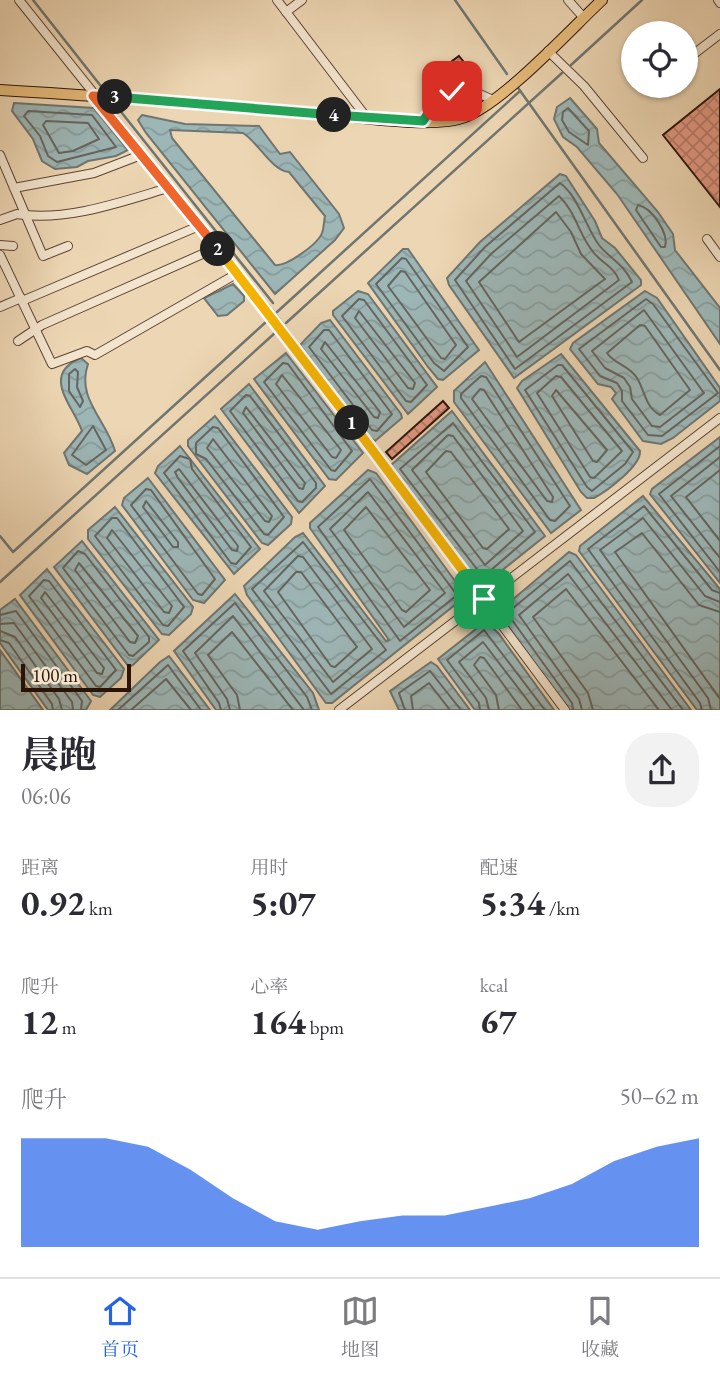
<!DOCTYPE html>
<html lang="zh">
<head>
<meta charset="utf-8">
<style>
	:root { --surface:#fff; --page:#f2f2f3; --text:#2b2b33; --muted:#7c7c81; --line:#e1e1e2; --accent:#2563eb }
	body { margin:0; font-family:"EB Garamond","Noto Serif SC",serif; background:var(--page); color:var(--text); height:100vh; display:flex; flex-direction:column; font-size:26px; white-space:nowrap }
	* { box-sizing:border-box; margin:0 }
	p { font-size:23px; color:var(--muted) }
	.icon { flex:none; width:38px; height:38px; fill:none; stroke:currentColor; stroke-width:2; stroke-linecap:round; stroke-linejoin:round }
	.map { position:relative; height:710px; overflow:hidden }
	.panel { display:flex; flex-direction:column; background:var(--surface); flex:1 }
	.panel>* { flex:none }
	.buttons { position:absolute; left:621px; top:21px; display:grid; gap:14px }
	.buttons a { display:grid; place-items:center; width:77px; height:77px; border-radius:50%; background:var(--surface); box-shadow:0 2px 5px #0004; font-size:35px }
	.scale { position:absolute; left:21px; bottom:18px; width:110px; box-sizing:border-box; padding-left:7px; border:4px solid #2b1308; border-top:0; font-size:19px; line-height:24px; white-space:nowrap; color:#2b1308; -webkit-text-stroke:5px #f3e4ce; paint-order:stroke }
	.pin { position:absolute; display:grid; place-items:center; width:60px; height:60px; color:#fff; margin:-30px; border-radius:14px; box-shadow:0 4px 10px #0006 }
	.km { position:absolute; width:35px; height:35px; margin:-18px; border-radius:50%; background:#222; color:#fff; font-size:19px; line-height:35px; text-align:center }
	.round { display:grid; place-items:center; flex:none; width:74px; height:74px; border-radius:28px; background:var(--page) }
	.overview { display:flex; align-items:center; justify-content:space-between; height:119px; padding:0 21px }
	h1 { font-size:38px; font-weight:700; line-height:52px }
	.metrics { display:grid; grid-template-columns:repeat(3,1fr); gap:10px; height:119px; padding:7px 21px }
	.metrics div { display:grid; align-content:center }
	.metrics b { font-size:35px; font-weight:700 }
	.metrics small { font-size:19px; font-weight:400 }
	.metrics p { font-size:19px }
	.chart { height:196px; padding:14px 21px }
	.chart p { display:flex; justify-content:space-between }
	.chart svg { width:100%; height:126px; margin-top:7px; fill:var(--accent); opacity:.7 }
	.dock { display:flex; justify-content:space-around; align-items:center; height:98px; border-top:2px solid var(--line); background:var(--surface); font-size:19px; color:var(--muted) }
	.dock a { display:grid; justify-items:center; gap:4px }
	.dock .selected { color:var(--accent) }
	.map>svg:first-child { display:block }
</style>
</head>
<body>
<div class="map">
<svg width="720" height="710" viewBox="0 0 720 710">
	<defs>
		<pattern id="water-waves" width="16" height="10" patternUnits="userSpaceOnUse" patternTransform="scale(1.75)"><rect width="16" height="10" fill="#9db7b7"/><path d="M0 5q4-4 8 0t8 0" fill="none" stroke="#879c9c"/></pattern>
		<pattern id="building-cross-hatch" width="8" height="8" patternUnits="userSpaceOnUse" patternTransform="scale(1.75)"><rect width="8" height="8" fill="#e49883"/><path d="M0 0l8 8M0 8l8-8" fill="none" stroke="#b97b69"/></pattern>
	</defs>
	<rect width="100%" height="100%" fill="#edd6b3"/>
	<filter id="stains"><feTurbulence type="fractalNoise" baseFrequency=".00286" numOctaves="4"/><feColorMatrix values="0 0 0 0 .2 0 0 0 0 .09 0 0 0 0 .02 0 0 0 .5 -.17"/></filter>
	<radialGradient id="worn" r=".72"><stop offset=".6" stop-color="#630" stop-opacity="0"/><stop offset="1" stop-color="#630" stop-opacity=".3"/></radialGradient>
	<g fill="url(#water-waves)" stroke="#6f7571" stroke-width="2" fill-rule="evenodd">
		<path d="M570,98L597,129L599,143L658,212L673,234L675,250L720,308V344L617,194L577,147L563,137L554,119L557,107Z"/>
		<path d="M14,103L94,108L128,150L116,156L88,161L77,167L55,169L42,161L33,139L12,111Z"/>
		<path d="M142,115L185,124L259,126L280,154L290,152L339,214L344,228L335,240L275,294L146,133L138,120ZM170,130L243,133C259,143 271,170 289,172L325,216C324,220 324,228 322,233C318,244 286,267 275,265L172,138Z"/>
		<path d="M560,174L566,176L595,221L602,238L615,248L641,280V285L514,378L449,285L447,278L480,242Z"/>
		<path d="M403,249H408L479,350L443,380L438,379L428,367L368,283Z"/>
		<path d="M233,284L244,296V301L227,315L218,316L204,298Z"/>
		<path d="M358,291L368,294L437,387L408,414L333,315V311Z"/>
		<path d="M645,291L657,298L720,388V401L673,438L661,444L643,441L612,399L616,393L611,387L598,384L570,349L573,343Z"/>
		<path d="M330,320L401,414L402,418L375,441L368,436L300,345L321,323Z"/>
		<path d="M286,353L363,453L336,480L329,479L254,379Z"/>
		<path d="M561,354L640,451C641,466 607,491 594,498H587L581,492L517,388L522,381Z"/>
		<path d="M81,358L88,364C76,399 106,419 115,451L87,474L69,465L64,453L82,431C73,405 40,375 81,358Z"/>
		<path d="M485,362L581,510L551,533L454,402V391Z"/>
		<path d="M249,384L325,486L299,513L221,409Z"/>
		<path d="M452,411L545,536L480,588L389,467Z"/>
		<path d="M215,416L292,517L291,524L268,545L262,543L188,446V440Z"/>
		<path d="M720,437V583L650,494L652,489Z"/>
		<path d="M180,446L260,549L234,574L155,473L158,466Z"/>
		<path d="M368,470L376,473L466,596L332,703H326L247,595L244,586L295,537L303,533L386,641L389,640L310,528V523Z"/>
		<path d="M148,478L225,580L204,603L193,600L122,505L124,498Z"/>
		<path d="M643,496L720,589V710H697L579,551L580,546Z"/>
		<path d="M115,507L193,607L191,614L169,635L162,634L88,539V530Z"/>
		<path d="M82,541L159,640L133,665L129,667L54,567Z"/>
		<path d="M569,552L576,555L691,710H568L498,612Z"/>
		<path d="M47,569L124,669L121,678L100,697L93,695L20,595Z"/>
		<path d="M235,594L313,693L319,710H216L174,651Z"/>
		<path d="M15,599L91,701L86,710H48L0,643V610Z"/>
		<path d="M486,621L499,634L554,710H475L438,659Z"/>
		<path d="M0,650L43,710H0Z"/>
		<path d="M169,656L210,710H110L160,662Z"/>
		<path d="M431,662L437,666L470,710H399L390,691Z"/>
	</g>
	<g fill="none" stroke-linecap="round" stroke-linejoin="round">
		<g stroke="#646560" stroke-width="2">
			<path d="M568,108L589,131L588,145L569,132L562,120L563,112Z"/>
			<path d="M28,111L92,115L116,147L57,162L48,156L40,136L24,116Z"/>
			<path d="M46,121L88,123L99,139L73,151L59,153L43,125Z"/>
			<path d="M560,183C579,197 585,226 599,245C609,258 624,264 632,282L515,369L455,280L485,247Z"/>
			<path d="M559,196C576,212 579,236 594,253C602,263 614,267 619,280L517,357L466,281L491,254Z"/>
			<path d="M638,205C652,208 669,233 665,247H661L636,210Z"/>
			<path d="M556,212L571,232L581,254L605,279L519,342L479,282Z"/>
			<path d="M402,258L406,259L468,347L444,371L434,363L376,284Z"/>
			<path d="M401,271L405,272L456,345L445,359L441,358L388,286Z"/>
			<path d="M359,299L364,300L427,385L411,402L406,401L342,316Z"/>
			<path d="M646,299L653,304L718,393L662,436L648,435L622,401V391L617,383L600,376L579,349Z"/>
			<path d="M644,310L704,393L660,427L652,426L632,399L630,387L624,378L605,368L592,351Z"/>
			<path d="M359,311L415,383L413,389L408,388L355,318Z"/>
			<path d="M640,325L645,326L690,390L660,415C645,407 645,391 637,378C629,365 614,364 607,353Z"/>
			<path d="M324,330H329L392,414L377,431L372,430L309,347Z"/>
			<path d="M325,342L380,412L378,418L374,417L321,349Z"/>
			<path d="M283,363L288,364L352,451L335,471L331,470L264,382Z"/>
			<path d="M558,365H562L633,452L625,464L592,491L587,487L525,390Z"/>
			<path d="M75,369L78,372L77,387L83,401L80,407L69,391V374Z"/>
			<path d="M282,375L341,450L336,458L332,457L276,384Z"/>
			<path d="M481,376L486,377L570,506L555,521L550,520L461,398V394Z"/>
			<path d="M556,376L561,377L622,451L594,478L590,477L537,393Z"/>
			<path d="M480,389L484,390L553,497L552,502L547,501L472,399Z"/>
			<path d="M556,390L607,450L597,462L593,461L552,396Z"/>
			<path d="M246,395L250,396L316,483V488L302,502L298,501L230,411Z"/>
			<path d="M246,407L305,483L303,489L299,488L243,413Z"/>
			<path d="M453,423L535,532L483,577L400,469Z"/>
			<path d="M93,426L106,450L86,465L72,455Z"/>
			<path d="M213,427L218,428L284,517L268,535L264,534L206,459L196,454V443Z"/>
			<path d="M448,435L453,436L523,531L485,565L412,470Z"/>
			<path d="M213,439L272,516L269,522L265,521L207,448Z"/>
			<path d="M720,446L659,494L720,572"/>
			<path d="M446,451L451,452L509,529L487,549L483,548L426,472Z"/>
			<path d="M180,456L190,459L192,469L251,547L236,564L231,563L164,473Z"/>
			<path d="M720,457L671,496L720,558"/>
			<path d="M179,469L238,546L237,551L232,550L178,478L175,472Z"/>
			<path d="M720,470L686,497L720,541"/>
			<path d="M370,479L457,595L400,641L318,527Z"/>
			<path d="M146,489L151,490L215,579L202,595L198,594L131,505Z"/>
			<path d="M368,492L445,593L404,627L330,529Z"/>
			<path d="M146,501L178,542V547H173L143,507Z"/>
			<path d="M366,507L430,590L406,612L402,610L344,530Z"/>
			<path d="M112,518H117L184,607L168,626L163,625L95,536Z"/>
			<path d="M112,530L172,606L169,613L164,612L107,538Z"/>
			<path d="M303,542L386,650L331,694L252,589Z"/>
			<path d="M78,551L85,554L149,637V642L133,656L129,655L63,568Z"/>
			<path d="M298,556L303,557L372,649L333,682L264,591Z"/>
			<path d="M79,563L138,636L135,643L130,642L75,570Z"/>
			<path d="M296,572H301L357,647L335,667L331,666L278,592Z"/>
			<path d="M44,580L49,581L116,670L100,687L96,686L29,596Z"/>
			<path d="M45,592L104,668L102,674L97,673L41,598Z"/>
			<path d="M720,612L699,605L642,533L615,552L720,699"/>
			<path d="M0,615L16,611L82,701L81,710"/>
			<path d="M0,624L14,623L72,702L73,710"/>
			<path d="M0,631L15,637L59,699L62,710"/>
			<path d="M0,640L9,643L52,704L53,710"/>
			<path d="M118,710L168,665L201,710"/>
			<path d="M131,710L166,679L191,710"/>
			<path d="M221,710L219,703L183,651L235,603L307,697L312,710"/>
			<path d="M230,710L227,699L195,653L233,616L304,710"/>
			<path d="M240,710L237,695L208,655L232,632L293,710"/>
			<path d="M405,710L399,693L430,671L461,710"/>
			<path d="M413,710L411,696L429,683L450,710"/>
			<path d="M480,710L479,703L447,660L484,630L545,710"/>
			<path d="M489,710L486,698L459,662L483,642L535,710"/>
			<path d="M499,710L496,695L474,665L480,657L484,658L522,710"/>
			<path d="M573,710L572,703L507,613L570,561L683,710"/>
			<path d="M582,710L579,699L519,615L568,574L672,710"/>
			<path d="M593,710L588,693L533,617L566,589L659,710"/>
			<path d="M702,710L700,703L588,549L644,506L712,590L720,593"/>
			<path d="M711,710L708,698L600,550L643,518L705,596L720,602"/>
		</g>
		<g stroke="#6f7571" stroke-width="2.5">
			<path d="M33,0L104,90"/>
			<path d="M455,0L507,74"/>
			<path d="M571,65L642,0"/>
			<path d="M516,85L720,370"/>
			<path d="M114,103L273,303"/>
			<path d="M277,312L520,91"/>
			<path d="M286,323L562,73"/>
			<path d="M0,536L13,552L267,321"/>
			<path d="M0,582L276,332"/>
		</g>
	</g>
	<g fill="url(#building-cross-hatch)" stroke="#2b1308" stroke-width="2">
		<path d="M459,56L467,66L448,79L453,84L434,97L431,94L436,90L428,79Z"/>
		<path d="M720,89V207L663,135Z"/>
		<path d="M443,401L449,408L392,459L386,452Z"/>
	</g>
	<g fill="none" stroke-linecap="round" stroke-linejoin="round">
		<g stroke="#5c4433" stroke-width="10">
			<g id="minor">
				<path d="M19,0L273,317L565,710"/>
				<path d="M277,0L367,118"/>
				<path d="M568,0L584,18"/>
				<path d="M718,0L720,3"/>
				<path d="M286,12L302,0"/>
				<path d="M548,51L584,86L643,158"/>
				<path d="M686,60L720,34"/>
				<path d="M423,121L433,106L462,86L493,100"/>
				<path d="M0,155L14,188"/>
				<path d="M0,220L17,214C65,222 121,202 168,188"/>
				<path d="M707,239L720,257"/>
				<path d="M0,245L13,246"/>
				<path d="M68,246L43,256L14,188L94,173L141,155"/>
				<path d="M0,255L52,364L87,351L95,355L238,273"/>
				<path d="M22,301L199,226"/>
				<path d="M0,307L21,298"/>
				<path d="M18,341L42,325L216,248"/>
				<path d="M339,710L720,418"/>
			</g>
		</g>
		<g stroke="#2b1308" stroke-width="12">
			<path id="major" d="M0,90C108,96 215,105 323,114C359,117 434,129 465,117C505,101 569,31 602,0"/>
		</g>
		<use href="#minor" stroke="#f3e4ce" stroke-width="8"/>
		<use href="#major" stroke="#e6bb7a" stroke-width="10"/>
	</g>
	<g fill="none" stroke-linecap="round" stroke-linejoin="round">
		<g stroke="#fff" stroke-width="14">
			<path id="split-1" d="M352,423L484,599"/>
		</g>
		<g stroke="#fff" stroke-width="14">
			<path id="split-2" d="M218,249L352,423"/>
		</g>
		<g stroke="#fff" stroke-width="14">
			<path id="split-3" d="M115,97L93,96L218,249"/>
		</g>
		<g stroke="#fff" stroke-width="14">
			<path id="split-4" d="M115,97L334,115"/>
		</g>
		<g stroke="#fff" stroke-width="14">
			<path id="split-5" d="M334,115L423,121L433,106L452,91"/>
		</g>
		<use href="#split-1" stroke="#f5b400" stroke-width="9"/>
		<use href="#split-2" stroke="#f5b400" stroke-width="9"/>
		<use href="#split-3" stroke="#f0652b" stroke-width="9"/>
		<use href="#split-4" stroke="#22a559" stroke-width="9"/>
		<use href="#split-5" stroke="#22a559" stroke-width="9"/>
	</g>
	<rect width="100%" height="100%" filter="url(#stains)"/>
	<rect width="100%" height="100%" fill="url(#worn)"/>
</svg>
<div class="buttons">
<a><svg class="icon" aria-label="locate" viewBox="0 0 24 24"><circle cx="12" cy="12" r="6"/><path d="M12 2v4M12 18v4M2 12h4M18 12h4"/></svg></a>
</div>
<div class="scale">100 m</div>
<div class="pin" style="left:484px;top:599px;background:#1e9e55"><svg class="icon" aria-label="arrive" viewBox="0 0 24 24"><path d="M6 21V4h12l-3 4 3 4H6"/></svg></div>
<div class="pin" style="left:452px;top:91px;background:#d93025"><svg class="icon" aria-label="check" viewBox="0 0 24 24"><path d="M5 12l5 5 9-10"/></svg></div>
<b class="km" style="left:352px;top:423px">1</b>
<b class="km" style="left:218px;top:249px">2</b>
<b class="km" style="left:115px;top:97px">3</b>
<b class="km" style="left:334px;top:115px">4</b>
</div>
<section class="panel">
<div class="overview"><div><h1>晨跑</h1><p>06:06</p></div><a class="round"><svg class="icon" aria-label="share" viewBox="0 0 24 24"><path d="M12 15V3M7 8l5-5 5 5M5 13v7h14v-7"/></svg></a></div>
<div class="metrics">
<div><p>距离</p><b>0.92<small> km</small></b></div>
<div><p>用时</p><b>5:07</b></div>
<div><p>配速</p><b>5:34<small> /km</small></b></div>
</div>
<div class="metrics">
<div><p>爬升</p><b>12<small> m</small></b></div>
<div><p>心率</p><b>164<small> bpm</small></b></div>
<div><p>kcal</p><b>67</b></div>
</div>
<div class="chart"><p><span>爬升</span>50–62 m</p>
<svg viewBox="0 0 160 44" preserveAspectRatio="none"><path d="M0 44V6L10 6L20 6L30 9L40 17L50 27L60 35L70 38L80 35L90 33L100 33L110 30L120 27L130 22L140 14L150 9L160 6V44z"/></svg>
</div>
</section>
<nav class="dock">
<a class="selected"><svg class="icon" aria-label="home" viewBox="0 0 24 24"><path d="M3 11l9-7 9 7M6 9v11h12V9"/></svg>首页</a>
<a><svg class="icon" aria-label="map" viewBox="0 0 24 24"><path d="M3 6l6-2 6 2 6-2v14l-6 2-6-2-6 2zM9 4v14M15 6v14"/></svg>地图</a>
<a><svg class="icon" aria-label="saved" viewBox="0 0 24 24"><path d="M7 4h10v16l-5-4-5 4z"/></svg>收藏</a>
</nav>
</body>
</html>
